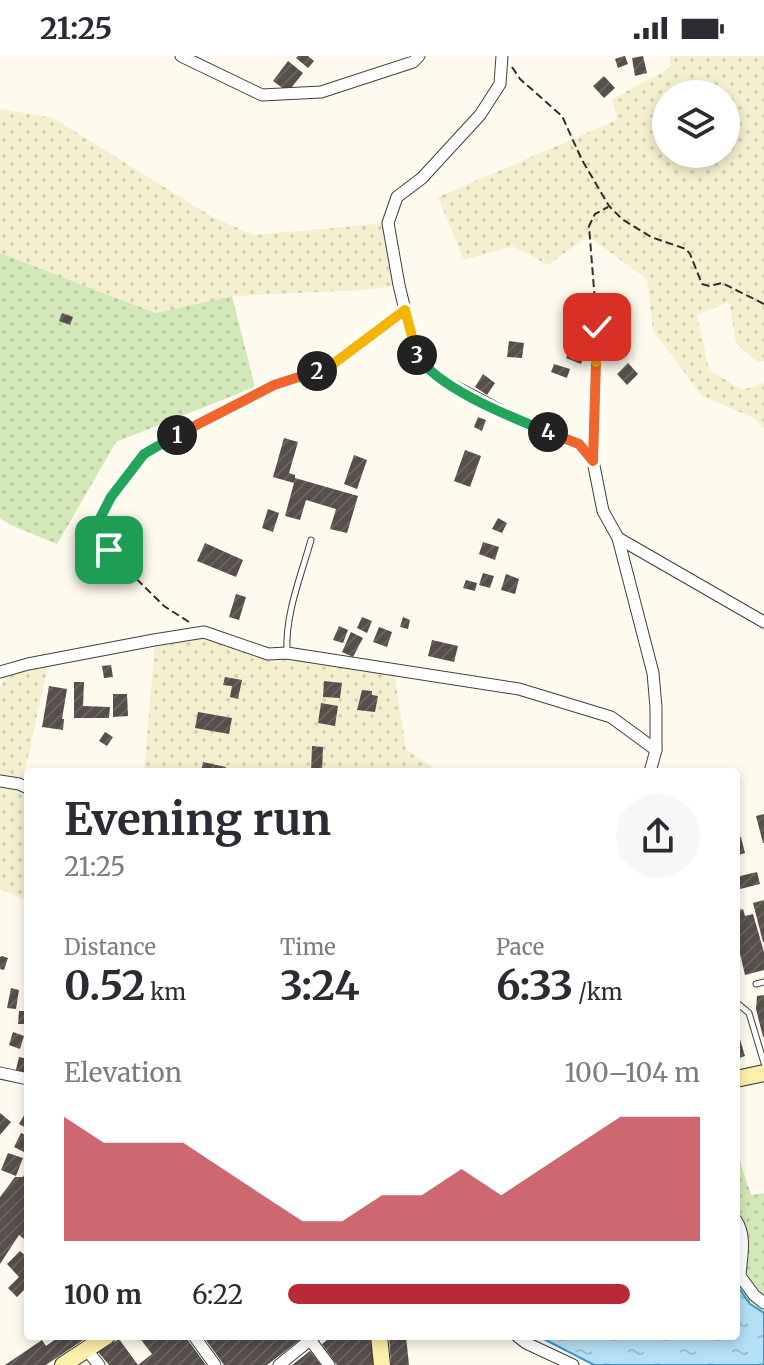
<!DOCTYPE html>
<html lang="en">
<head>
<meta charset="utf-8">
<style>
	:root { --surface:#fff; --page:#f7f7f7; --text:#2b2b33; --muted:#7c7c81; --accent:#b92936 }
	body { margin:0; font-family:Merriweather,serif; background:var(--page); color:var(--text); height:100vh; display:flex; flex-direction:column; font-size:30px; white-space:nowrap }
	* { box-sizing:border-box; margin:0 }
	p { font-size:26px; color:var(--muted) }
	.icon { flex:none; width:44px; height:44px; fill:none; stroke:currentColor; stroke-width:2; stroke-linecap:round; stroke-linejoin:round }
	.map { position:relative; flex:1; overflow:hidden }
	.details { position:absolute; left:24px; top:712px; width:716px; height:572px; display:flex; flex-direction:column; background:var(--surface); border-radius:8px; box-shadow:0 4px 12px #0003 }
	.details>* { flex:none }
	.fabs { position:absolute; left:652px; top:24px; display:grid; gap:16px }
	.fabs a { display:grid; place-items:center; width:88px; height:88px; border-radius:50%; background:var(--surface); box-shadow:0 4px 12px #0003; font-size:40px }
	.pin { position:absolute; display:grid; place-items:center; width:68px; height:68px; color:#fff; margin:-34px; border-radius:16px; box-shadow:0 4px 12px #0006 }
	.km { position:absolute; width:40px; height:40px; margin:-20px; border-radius:50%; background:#222; color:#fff; font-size:22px; line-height:40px; text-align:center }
	.round { display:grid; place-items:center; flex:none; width:84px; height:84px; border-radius:42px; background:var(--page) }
	.head { display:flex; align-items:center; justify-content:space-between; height:136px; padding:0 40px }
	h1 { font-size:44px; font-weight:700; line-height:60px }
	.figures { display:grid; grid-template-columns:repeat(3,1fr); gap:12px; height:136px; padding:8px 40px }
	.figures div { display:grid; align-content:center }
	.figures b { font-size:40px; font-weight:700 }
	.figures small { font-size:22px; font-weight:400 }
	.figures p { font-size:22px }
	.chart { height:224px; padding:16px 40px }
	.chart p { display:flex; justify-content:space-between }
	.chart svg { width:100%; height:144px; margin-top:8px; fill:var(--accent); opacity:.7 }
	ul { padding:0 40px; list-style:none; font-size:26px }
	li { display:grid; grid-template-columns:128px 96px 1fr; align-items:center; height:60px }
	li i { height:20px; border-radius:10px; background:var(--accent) }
	.status { display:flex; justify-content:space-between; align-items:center; height:56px; padding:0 40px; background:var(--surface); direction:ltr }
	.status svg { height:22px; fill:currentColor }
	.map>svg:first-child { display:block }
</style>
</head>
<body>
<div class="status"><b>21:25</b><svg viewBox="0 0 49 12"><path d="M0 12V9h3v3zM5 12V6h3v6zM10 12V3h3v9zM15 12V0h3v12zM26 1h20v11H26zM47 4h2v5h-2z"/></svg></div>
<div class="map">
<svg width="764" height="1309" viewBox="0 0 764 1309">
	<defs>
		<pattern id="farmland-dots" width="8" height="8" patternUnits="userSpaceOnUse" patternTransform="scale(2)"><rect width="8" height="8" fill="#f3efcf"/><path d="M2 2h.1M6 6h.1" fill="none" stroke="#cfccb1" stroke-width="1.8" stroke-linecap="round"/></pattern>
		<pattern id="green-dots" width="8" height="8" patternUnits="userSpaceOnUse" patternTransform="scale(2)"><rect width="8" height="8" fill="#d3e8b8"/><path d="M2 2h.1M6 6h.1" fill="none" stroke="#b4c69d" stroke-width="1.8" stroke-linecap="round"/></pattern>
		<pattern id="water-ripples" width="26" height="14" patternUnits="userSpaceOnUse" patternTransform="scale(2)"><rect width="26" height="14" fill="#b4dff4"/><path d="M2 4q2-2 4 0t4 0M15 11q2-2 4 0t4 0" fill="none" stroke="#9abed0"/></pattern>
		<pattern id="building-hatch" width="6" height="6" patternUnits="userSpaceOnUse" patternTransform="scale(2)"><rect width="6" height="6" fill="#554e4a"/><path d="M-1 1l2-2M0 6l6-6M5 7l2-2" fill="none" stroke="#686360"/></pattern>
	</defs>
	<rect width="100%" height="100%" fill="#fefaee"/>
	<g fill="url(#farmland-dots)" fill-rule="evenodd">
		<path d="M670,0H764V305L757,306L736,287L729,246L697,258L709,314L742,334L764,327V373L754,362L702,340L653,274L647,223L588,180L548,209L513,190L464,204L438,141L617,64L612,43L670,12ZM726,38V98H666V38Z"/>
		<path d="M0,53L53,62L214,162L254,179L388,167L399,229L363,234L232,240L157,257L0,197Z"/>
		<path d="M201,572L266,595L394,615L406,693L439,716H144L155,587Z"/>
		<path d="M49,606L22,728L28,733V845L0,833V631L7,621Z"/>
	</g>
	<g fill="url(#green-dots)">
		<path d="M0,197L156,257L232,240L255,331L116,386L57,488L11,469L0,462Z"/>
		<path d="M736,1103H739L751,1139L764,1137V1257L750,1248L736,1228Z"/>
	</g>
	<path fill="url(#water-ripples)" stroke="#3d97c9" stroke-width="2" d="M736,1228L750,1248L764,1257V1309H594L538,1280H736Z"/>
	<g fill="url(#building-hatch)">
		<path d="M298,0H308L314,5L308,12L296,2Z"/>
		<path d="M624,0H625L628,8L618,12L615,3Z"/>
		<path d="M643,0L647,17L635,20L632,2Z"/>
		<path d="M288,5L303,17L288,36L273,25Z"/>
		<path d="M604,20L615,32L604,42L593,30Z"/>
		<path d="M62,257L73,261L70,269L59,265Z"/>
		<path d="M509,285L524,287L522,302L507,301Z"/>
		<path d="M572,290L586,296L581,308L566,302Z"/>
		<path d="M628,307L638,318L627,329L617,318Z"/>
		<path d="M554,308L570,313L567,322L551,316Z"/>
		<path d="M483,318L495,327L487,339L475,331Z"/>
		<path d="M478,361L486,364L482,375L474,371Z"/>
		<path d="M284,382L298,386L289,417L295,419V422L358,440L347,477L330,473L336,453L306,444L300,464L285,460L294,427L273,421Z"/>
		<path d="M465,394L481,400L470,431L454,425Z"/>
		<path d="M354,399L367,404L357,433L344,428Z"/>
		<path d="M268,453L279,457L273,476L262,472Z"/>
		<path d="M498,462L507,467L502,477L492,473Z"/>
		<path d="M483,486L499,491L495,504L479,498Z"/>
		<path d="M205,487L243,504L236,521L197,505Z"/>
		<path d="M483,517L494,520L490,532L479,529Z"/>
		<path d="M506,518L519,523L515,538L501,534Z"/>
		<path d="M466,524L477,527L475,535L463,532Z"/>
		<path d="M236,538L246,541L239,564L229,561Z"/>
		<path d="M362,561L372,565L367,577L357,572Z"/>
		<path d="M403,561L410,564L408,573L400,571Z"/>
		<path d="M339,570L348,574L343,587L333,584Z"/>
		<path d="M379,571L392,576L387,591L373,586Z"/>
		<path d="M351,576L363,582L353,601L342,596Z"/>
		<path d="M432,584L458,590L454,606L428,600Z"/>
		<path d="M111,609L113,621L104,622L102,610Z"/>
		<path d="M225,621L242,624L238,643L230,641L232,630L223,629Z"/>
		<path d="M324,625L342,627L340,642L323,641Z"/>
		<path d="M74,626H84L83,650L110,651L109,662H74Z"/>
		<path d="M49,630L67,633L62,663H64L63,674L42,671Z"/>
		<path d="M362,634L372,635V639L378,640L375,656L357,654Z"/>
		<path d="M113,638H127L128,660L113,661Z"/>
		<path d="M321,647L338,650L335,670L318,667Z"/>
		<path d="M198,656L232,662L229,678L195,672Z"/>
		<path d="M105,676L113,681L107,690L99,685Z"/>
		<path d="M312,690L323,691L322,716H311Z"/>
		<path d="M203,706L226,711L225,716H201Z"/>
		<path d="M764,758V787H763L756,760Z"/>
		<path d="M741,781L745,797L736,800V782Z"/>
		<path d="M757,816L760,828L736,834V821Z"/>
		<path d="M764,844V886H763L753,847Z"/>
		<path d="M743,853L745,860L753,858L764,896V914L745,919L736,881V855Z"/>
		<path d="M2,900L8,902L4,914L0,913V901Z"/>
		<path d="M11,932L19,934L16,953L7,952Z"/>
		<path d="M764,939V980L763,981L756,953L757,940Z"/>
		<path d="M19,955H28L27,968H18Z"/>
		<path d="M13,976L24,980L20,993L9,989Z"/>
		<path d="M739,980L745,1000L736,1003V981Z"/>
		<path d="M19,1001L28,1003V1021L15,1018Z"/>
		<path d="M26,1056L28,1058V1073L19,1068Z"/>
		<path d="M0,1057L11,1066L0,1079Z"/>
		<path d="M21,1077L28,1080V1089L24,1096L14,1091Z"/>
		<path d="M8,1097L23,1102L16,1120L1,1114Z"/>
		<path d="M28,1111V1186L19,1179L0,1208V1141L15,1121H23Z"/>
		<path d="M20,1195L28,1202V1230L17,1241L8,1232L19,1221L7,1208Z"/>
		<path d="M60,1280H89L46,1309H5L42,1284L46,1290Z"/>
		<path d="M138,1280H185L206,1309H109L98,1296L119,1283L138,1309L152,1298Z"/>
		<path d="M203,1280H298L301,1283L267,1309H224Z"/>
		<path d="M332,1280H372L376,1309H337L322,1288Z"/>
		<path d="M389,1280H406L409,1309H391Z"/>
		<path d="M310,1295L321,1309H292Z"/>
	</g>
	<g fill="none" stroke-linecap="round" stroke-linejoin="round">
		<g stroke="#404040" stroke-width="7">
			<g id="lane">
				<path d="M287,596C285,558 301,520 311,484"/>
				<path d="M756,928L764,926"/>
				<path d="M736,943L737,947L749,957L764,1007"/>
			</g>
		</g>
		<g stroke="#404040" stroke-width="13">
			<g id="street">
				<path d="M181,0L262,39L321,36L413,6L419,0"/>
				<path d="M502,0L500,28L480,59L422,122L397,141L388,167L399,229L415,296L423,308L437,321L515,362L579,388L593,405L603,455L618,482L653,617L656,651V694L650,716"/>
				<path d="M618,482L764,566"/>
				<path d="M0,616L28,608L154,584L204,576L268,598L287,597L519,633L611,661L656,694"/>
				<path d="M0,725L19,728L28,732"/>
				<path d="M0,1017L28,1023"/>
				<path d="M736,1164C747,1181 741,1201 740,1220L754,1239L764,1247"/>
				<path d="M194,1280L215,1309"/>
				<path d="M517,1280L526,1287L573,1309"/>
				<path d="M308,1281L329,1309"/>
				<path d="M86,1293L99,1309"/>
				<path d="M279,1309L315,1280"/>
			</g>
		</g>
		<g stroke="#2f2f2f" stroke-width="18">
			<g id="secondary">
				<path d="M736,1023L764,1017"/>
				<path d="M379,1280L382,1309"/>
				<path d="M63,1309L107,1280"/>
			</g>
		</g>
		<g stroke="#2f2f2f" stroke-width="2" stroke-dasharray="8 4" stroke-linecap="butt">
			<path d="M512,11L520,23L562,60L582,104L609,150L622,163L651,181L686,193L690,198L702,228L709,230L722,227L764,248"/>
			<path d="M594,387L597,271L589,170L595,158L608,151"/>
			<path d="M189,566L164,550L96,483L94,474L111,441L144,398L274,329L329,311L395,262"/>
		</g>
		<use href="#lane" stroke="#fff" stroke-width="5"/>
		<use href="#street" stroke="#fff" stroke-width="11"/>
		<use href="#secondary" stroke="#fcf0ab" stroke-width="16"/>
	</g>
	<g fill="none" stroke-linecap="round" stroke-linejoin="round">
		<g stroke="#fff" stroke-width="16">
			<path id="split-1" d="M109,494L96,483L94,474L111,441L144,398L177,379"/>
		</g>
		<g stroke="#fff" stroke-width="16">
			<path id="split-2" d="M177,379L274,329L317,315"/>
		</g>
		<g stroke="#fff" stroke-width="16">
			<path id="split-3" d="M317,315L329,311L405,254L417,299"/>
		</g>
		<g stroke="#fff" stroke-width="16">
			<path id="split-4" d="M417,299C437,332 511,361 548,376"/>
		</g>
		<g stroke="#fff" stroke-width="16">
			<path id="split-5" d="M548,376L579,388L593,405L596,306"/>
		</g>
		<g stroke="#fff" stroke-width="16">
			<path id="split-6" d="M596,306L597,271"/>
		</g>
		<use href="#split-1" stroke="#22a559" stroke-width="10"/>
		<use href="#split-2" stroke="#f0652b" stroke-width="10"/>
		<use href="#split-3" stroke="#f5b400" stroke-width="10"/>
		<use href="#split-4" stroke="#22a559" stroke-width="10"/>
		<use href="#split-5" stroke="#f0652b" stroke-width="10"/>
		<use href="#split-6" stroke="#f5b400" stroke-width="10"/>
	</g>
</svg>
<div class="fabs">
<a><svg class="icon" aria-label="layers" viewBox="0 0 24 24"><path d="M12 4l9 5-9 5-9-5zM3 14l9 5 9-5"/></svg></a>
</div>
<div class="pin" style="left:109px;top:494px;background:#1e9e55"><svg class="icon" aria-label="arrive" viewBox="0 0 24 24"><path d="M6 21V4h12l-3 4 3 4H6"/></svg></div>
<div class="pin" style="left:597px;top:271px;background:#d93025"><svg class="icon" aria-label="check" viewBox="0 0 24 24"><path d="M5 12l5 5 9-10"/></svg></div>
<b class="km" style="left:177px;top:379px">1</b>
<b class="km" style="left:317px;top:315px">2</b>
<b class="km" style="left:417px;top:299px">3</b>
<b class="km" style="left:548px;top:376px">4</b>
<section class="details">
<div class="head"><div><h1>Evening run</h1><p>21:25</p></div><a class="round"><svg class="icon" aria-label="share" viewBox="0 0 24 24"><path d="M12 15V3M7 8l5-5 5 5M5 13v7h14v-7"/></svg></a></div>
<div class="figures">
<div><p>Distance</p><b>0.52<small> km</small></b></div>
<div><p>Time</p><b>3:24</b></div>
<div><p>Pace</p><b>6:33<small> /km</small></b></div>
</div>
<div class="chart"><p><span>Elevation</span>100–104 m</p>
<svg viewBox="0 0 160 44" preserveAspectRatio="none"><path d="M0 44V6L10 14L20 14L30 14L40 22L50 30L60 38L70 38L80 30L90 30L100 22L110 30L120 22L130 14L140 6L150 6L160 6V44z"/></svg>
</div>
<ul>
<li><b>100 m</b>6:22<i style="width:83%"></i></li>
</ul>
</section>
</div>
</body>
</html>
